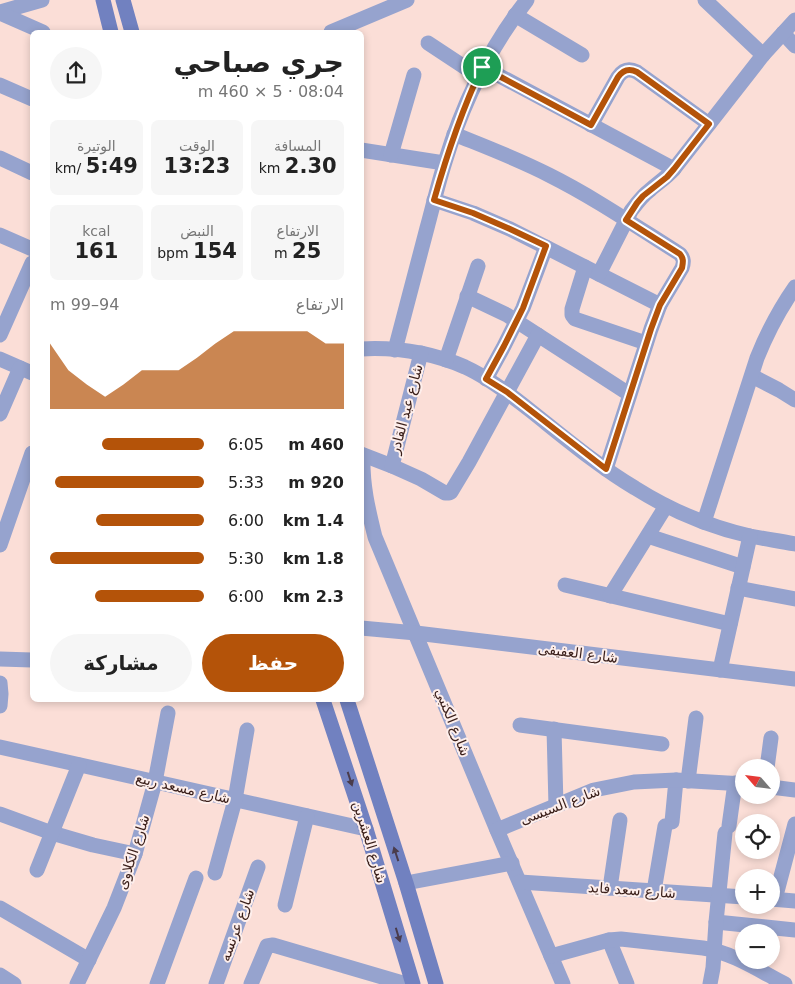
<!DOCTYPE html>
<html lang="ar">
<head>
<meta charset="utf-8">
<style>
	:root { --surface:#fff; --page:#f6f6f6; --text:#222; --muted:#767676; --accent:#b45309 }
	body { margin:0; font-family:"DejaVu Sans",Vazirmatn,sans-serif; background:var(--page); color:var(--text); direction:rtl; height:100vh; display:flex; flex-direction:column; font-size:19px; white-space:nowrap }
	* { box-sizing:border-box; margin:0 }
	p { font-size:16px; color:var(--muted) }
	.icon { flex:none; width:28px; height:28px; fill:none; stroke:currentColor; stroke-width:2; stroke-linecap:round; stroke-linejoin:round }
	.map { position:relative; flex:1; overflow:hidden; direction:ltr }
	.sheet { position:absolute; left:30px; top:30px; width:334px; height:672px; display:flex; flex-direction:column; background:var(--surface); border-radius:8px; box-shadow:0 2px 8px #0003; direction:rtl }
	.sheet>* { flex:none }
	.needle { width:32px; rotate:298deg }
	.fabs { position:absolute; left:735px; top:759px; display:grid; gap:10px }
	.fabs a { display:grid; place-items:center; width:45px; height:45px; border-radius:50%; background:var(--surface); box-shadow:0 2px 8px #0003; font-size:25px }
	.pin { position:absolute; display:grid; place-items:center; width:42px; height:42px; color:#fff; margin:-21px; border:2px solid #fff; border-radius:50%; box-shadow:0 1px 5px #0007 }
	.round { display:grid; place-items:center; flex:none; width:52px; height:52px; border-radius:26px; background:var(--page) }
	.headline { display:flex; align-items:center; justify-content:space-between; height:85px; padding:0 20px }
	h1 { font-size:28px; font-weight:600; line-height:38px }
	.stats { display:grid; grid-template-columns:repeat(3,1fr); gap:8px; height:85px; padding:5px 20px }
	.stats div { display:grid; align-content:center; border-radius:8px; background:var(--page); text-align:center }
	.stats b { font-size:21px; font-weight:600 }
	.stats small { font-size:14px; font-weight:400 }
	.stats p { font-size:14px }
	.chart { height:140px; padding:10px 20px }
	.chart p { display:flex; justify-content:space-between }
	.chart svg { width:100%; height:90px; margin-top:5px; fill:var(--accent); opacity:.7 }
	.action { display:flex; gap:10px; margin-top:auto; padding:10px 20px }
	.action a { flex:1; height:58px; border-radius:30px; background:var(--accent); color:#fff; font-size:20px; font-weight:600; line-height:58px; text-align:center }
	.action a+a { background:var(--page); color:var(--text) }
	ul { padding:0 20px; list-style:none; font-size:16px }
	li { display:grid; grid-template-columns:80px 60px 1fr; align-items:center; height:38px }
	li i { height:12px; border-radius:6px; background:var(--accent) }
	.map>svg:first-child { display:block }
</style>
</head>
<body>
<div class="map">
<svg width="795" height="984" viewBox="0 0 795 984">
	<rect width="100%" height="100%" fill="#fbded7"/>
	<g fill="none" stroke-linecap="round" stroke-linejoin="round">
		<g stroke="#96a3ce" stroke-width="15">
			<path d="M705,0L763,55"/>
			<path d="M0,12L42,0"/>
			<path d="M0,13L43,32"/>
			<path d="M515,15L582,55"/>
			<path d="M331,32L407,0"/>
			<path d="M783,33L795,46"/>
			<path d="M428,43L478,76"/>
			<path d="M483,67L674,169"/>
			<path d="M0,85L32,99"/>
			<path d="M591,125L618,77C623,70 629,68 637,72L709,124"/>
			<path d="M454,134C486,147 518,159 549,175C595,198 637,227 680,254C684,259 684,262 682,268L660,305L651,329L606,469"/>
			<path d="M361,150L444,163"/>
			<path d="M391,155L414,75"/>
			<path d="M0,158L32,173"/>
			<path d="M434,200L473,213L510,229L660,305"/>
			<path d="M0,235L32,249"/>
			<path d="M585,267L572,309V315L575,319L646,343"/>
			<path d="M599,274L631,211C637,203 642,196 650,190C658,183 667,177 674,169L763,55L795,20"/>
			<path d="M467,296L507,315L629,394"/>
			<path d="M0,335L32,263"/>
			<path d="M361,349C397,347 432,353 465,367C489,378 511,395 531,411C565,438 598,466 635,488C670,510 710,527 750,536C765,539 780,541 795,544"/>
			<path d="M395,350C406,309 416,269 427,228C433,206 438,184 445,162C463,103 489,48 527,0"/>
			<path d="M0,359L32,373"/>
			<path d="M446,360L478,266"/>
			<path d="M752,376L779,390L795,400"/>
			<path d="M486,379L504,346L523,308L546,247"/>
			<path d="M0,414L20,368"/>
			<path d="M361,454L392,466L421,479L445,493H449L451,492L469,462L538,335"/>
			<path d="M363,455C362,484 368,509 375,537L497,830L563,984"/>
			<path d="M392,466L421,353"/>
			<path d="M704,522L757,358C767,333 779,310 795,287"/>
			<path d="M648,536L743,567"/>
			<path d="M0,545L32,453"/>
			<path d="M565,585L730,624"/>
			<path d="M738,588L795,599"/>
			<path d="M610,596L666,506"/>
			<path d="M361,628L416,633L795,679"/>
			<path d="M0,659L32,660"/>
			<path d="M720,670L750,536"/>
			<path d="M0,683L1,694L0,706"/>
			<path d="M520,725L662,744"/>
			<path d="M554,729L556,806"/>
			<path d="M0,747L366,829"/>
			<path d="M767,768L771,738"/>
			<path d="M688,781L696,718"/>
			<path d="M771,787L795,790"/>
			<path d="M0,814L52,833L93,845L135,854"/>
			<path d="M672,822L676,780"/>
			<path d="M729,826L735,783"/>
			<path d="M497,830L594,790L634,782L676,780L744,784"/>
			<path d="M37,870L79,765"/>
			<path d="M215,873L235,800L247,730"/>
			<path d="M520,882L744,897"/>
			<path d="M406,883L512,863"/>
			<path d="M610,888L620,820"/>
			<path d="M654,891L665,826"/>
			<path d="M771,899L795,901"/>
			<path d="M775,899L795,824"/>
			<path d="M285,905L307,816"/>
			<path d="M0,908L89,960"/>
			<path d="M716,922L795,930"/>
			<path d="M609,940L627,984"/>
			<path d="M551,956L609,940L621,939L703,948C731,952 760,971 785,984"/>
			<path d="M0,975L14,984"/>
			<path d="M77,984L114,908L135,854L155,782L168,713"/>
			<path d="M157,984L196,878"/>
			<path d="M216,984L258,867"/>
			<path d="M251,984L267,946L273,945L406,984"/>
			<path d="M710,984L713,968L716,922L725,833"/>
		</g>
		<g stroke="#7181c0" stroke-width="15">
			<path d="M103,0L111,32"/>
			<path d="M123,0L132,32"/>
			<path d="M323,700L366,829L413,984"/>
			<path d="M347,700L406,883L436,984"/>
		</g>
	</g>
	<defs><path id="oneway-solid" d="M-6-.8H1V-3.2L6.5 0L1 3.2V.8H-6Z" transform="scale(1.25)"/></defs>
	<g fill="#4a3c4c">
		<use href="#oneway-solid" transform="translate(350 779) rotate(72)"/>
		<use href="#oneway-solid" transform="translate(396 854) rotate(-108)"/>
		<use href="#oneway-solid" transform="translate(398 935) rotate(73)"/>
	</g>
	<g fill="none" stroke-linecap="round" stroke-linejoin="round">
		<g stroke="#fff" stroke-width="10">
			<path id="route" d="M482,67L591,125L618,77C623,70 629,68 637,72L709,124L674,169L667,177L643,196L637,203L626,220L680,254C684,259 683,262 682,268L660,305L651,329L606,469L507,392L486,379L504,346L523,308L546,246L510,229L473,213L434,200C447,154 462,110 482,67Z"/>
		</g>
		<use href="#route" stroke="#b45309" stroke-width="6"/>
	</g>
	<g text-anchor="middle" stroke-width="4" stroke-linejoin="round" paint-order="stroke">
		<g font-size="14" fill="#3a1f1a" stroke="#feefec">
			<text transform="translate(406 409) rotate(-75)" y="5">شارع عبد القادر</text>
			<text transform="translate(578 653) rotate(7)" y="5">شارع العفيفى</text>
			<text transform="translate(453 722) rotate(68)" y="5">شارع الكتبي</text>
			<text transform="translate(183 788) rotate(13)" y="5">شارع مسعد ربيع</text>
			<text transform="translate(560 805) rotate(-21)" y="5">شارع السيسى</text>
			<text transform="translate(370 842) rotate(73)" y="5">شارع العشرين</text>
			<text transform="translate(133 852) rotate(-72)" y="5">شارع الكلاوى</text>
			<text transform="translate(632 890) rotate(4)" y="5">شارع سعد فايد</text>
			<text transform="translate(237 925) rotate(-70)" y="5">شارع عرنسه</text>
		</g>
	</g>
</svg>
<div class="fabs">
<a><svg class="needle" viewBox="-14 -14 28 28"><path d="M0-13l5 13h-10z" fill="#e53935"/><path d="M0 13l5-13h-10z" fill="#767676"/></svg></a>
<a><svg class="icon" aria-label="locate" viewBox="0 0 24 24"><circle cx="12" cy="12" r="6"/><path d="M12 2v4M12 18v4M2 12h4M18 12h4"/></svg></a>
<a>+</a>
<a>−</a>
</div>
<div class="pin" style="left:482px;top:67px;background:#1e9e55"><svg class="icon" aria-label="arrive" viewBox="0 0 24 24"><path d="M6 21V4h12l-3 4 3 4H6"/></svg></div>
<section class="sheet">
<div class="headline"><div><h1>جري صباحي</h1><p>08:04 · 5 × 460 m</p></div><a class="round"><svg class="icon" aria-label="share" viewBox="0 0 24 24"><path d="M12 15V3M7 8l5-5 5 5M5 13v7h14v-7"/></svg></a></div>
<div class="stats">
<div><p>المسافة</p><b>2.30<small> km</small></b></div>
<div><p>الوقت</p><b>13:23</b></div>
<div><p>الوتيرة</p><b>5:49<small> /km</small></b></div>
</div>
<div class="stats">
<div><p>الارتفاع</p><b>25<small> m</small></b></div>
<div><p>النبض</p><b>154<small> bpm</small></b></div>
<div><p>kcal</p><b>161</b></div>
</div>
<div class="chart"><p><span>الارتفاع</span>94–99 m</p>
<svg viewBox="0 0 160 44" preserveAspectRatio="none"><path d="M0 44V12L10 25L20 32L30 38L40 32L50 25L60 25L70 25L80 19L90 12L100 6L110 6L120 6L130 6L140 6L150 12L160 12V44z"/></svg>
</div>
<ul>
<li><b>460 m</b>6:05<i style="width:66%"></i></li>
<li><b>920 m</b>5:33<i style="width:97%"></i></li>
<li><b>1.4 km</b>6:00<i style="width:70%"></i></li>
<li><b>1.8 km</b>5:30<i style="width:100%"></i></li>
<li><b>2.3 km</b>6:00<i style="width:71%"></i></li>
</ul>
<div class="action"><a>حفظ</a><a>مشاركة</a></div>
</section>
</div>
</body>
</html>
